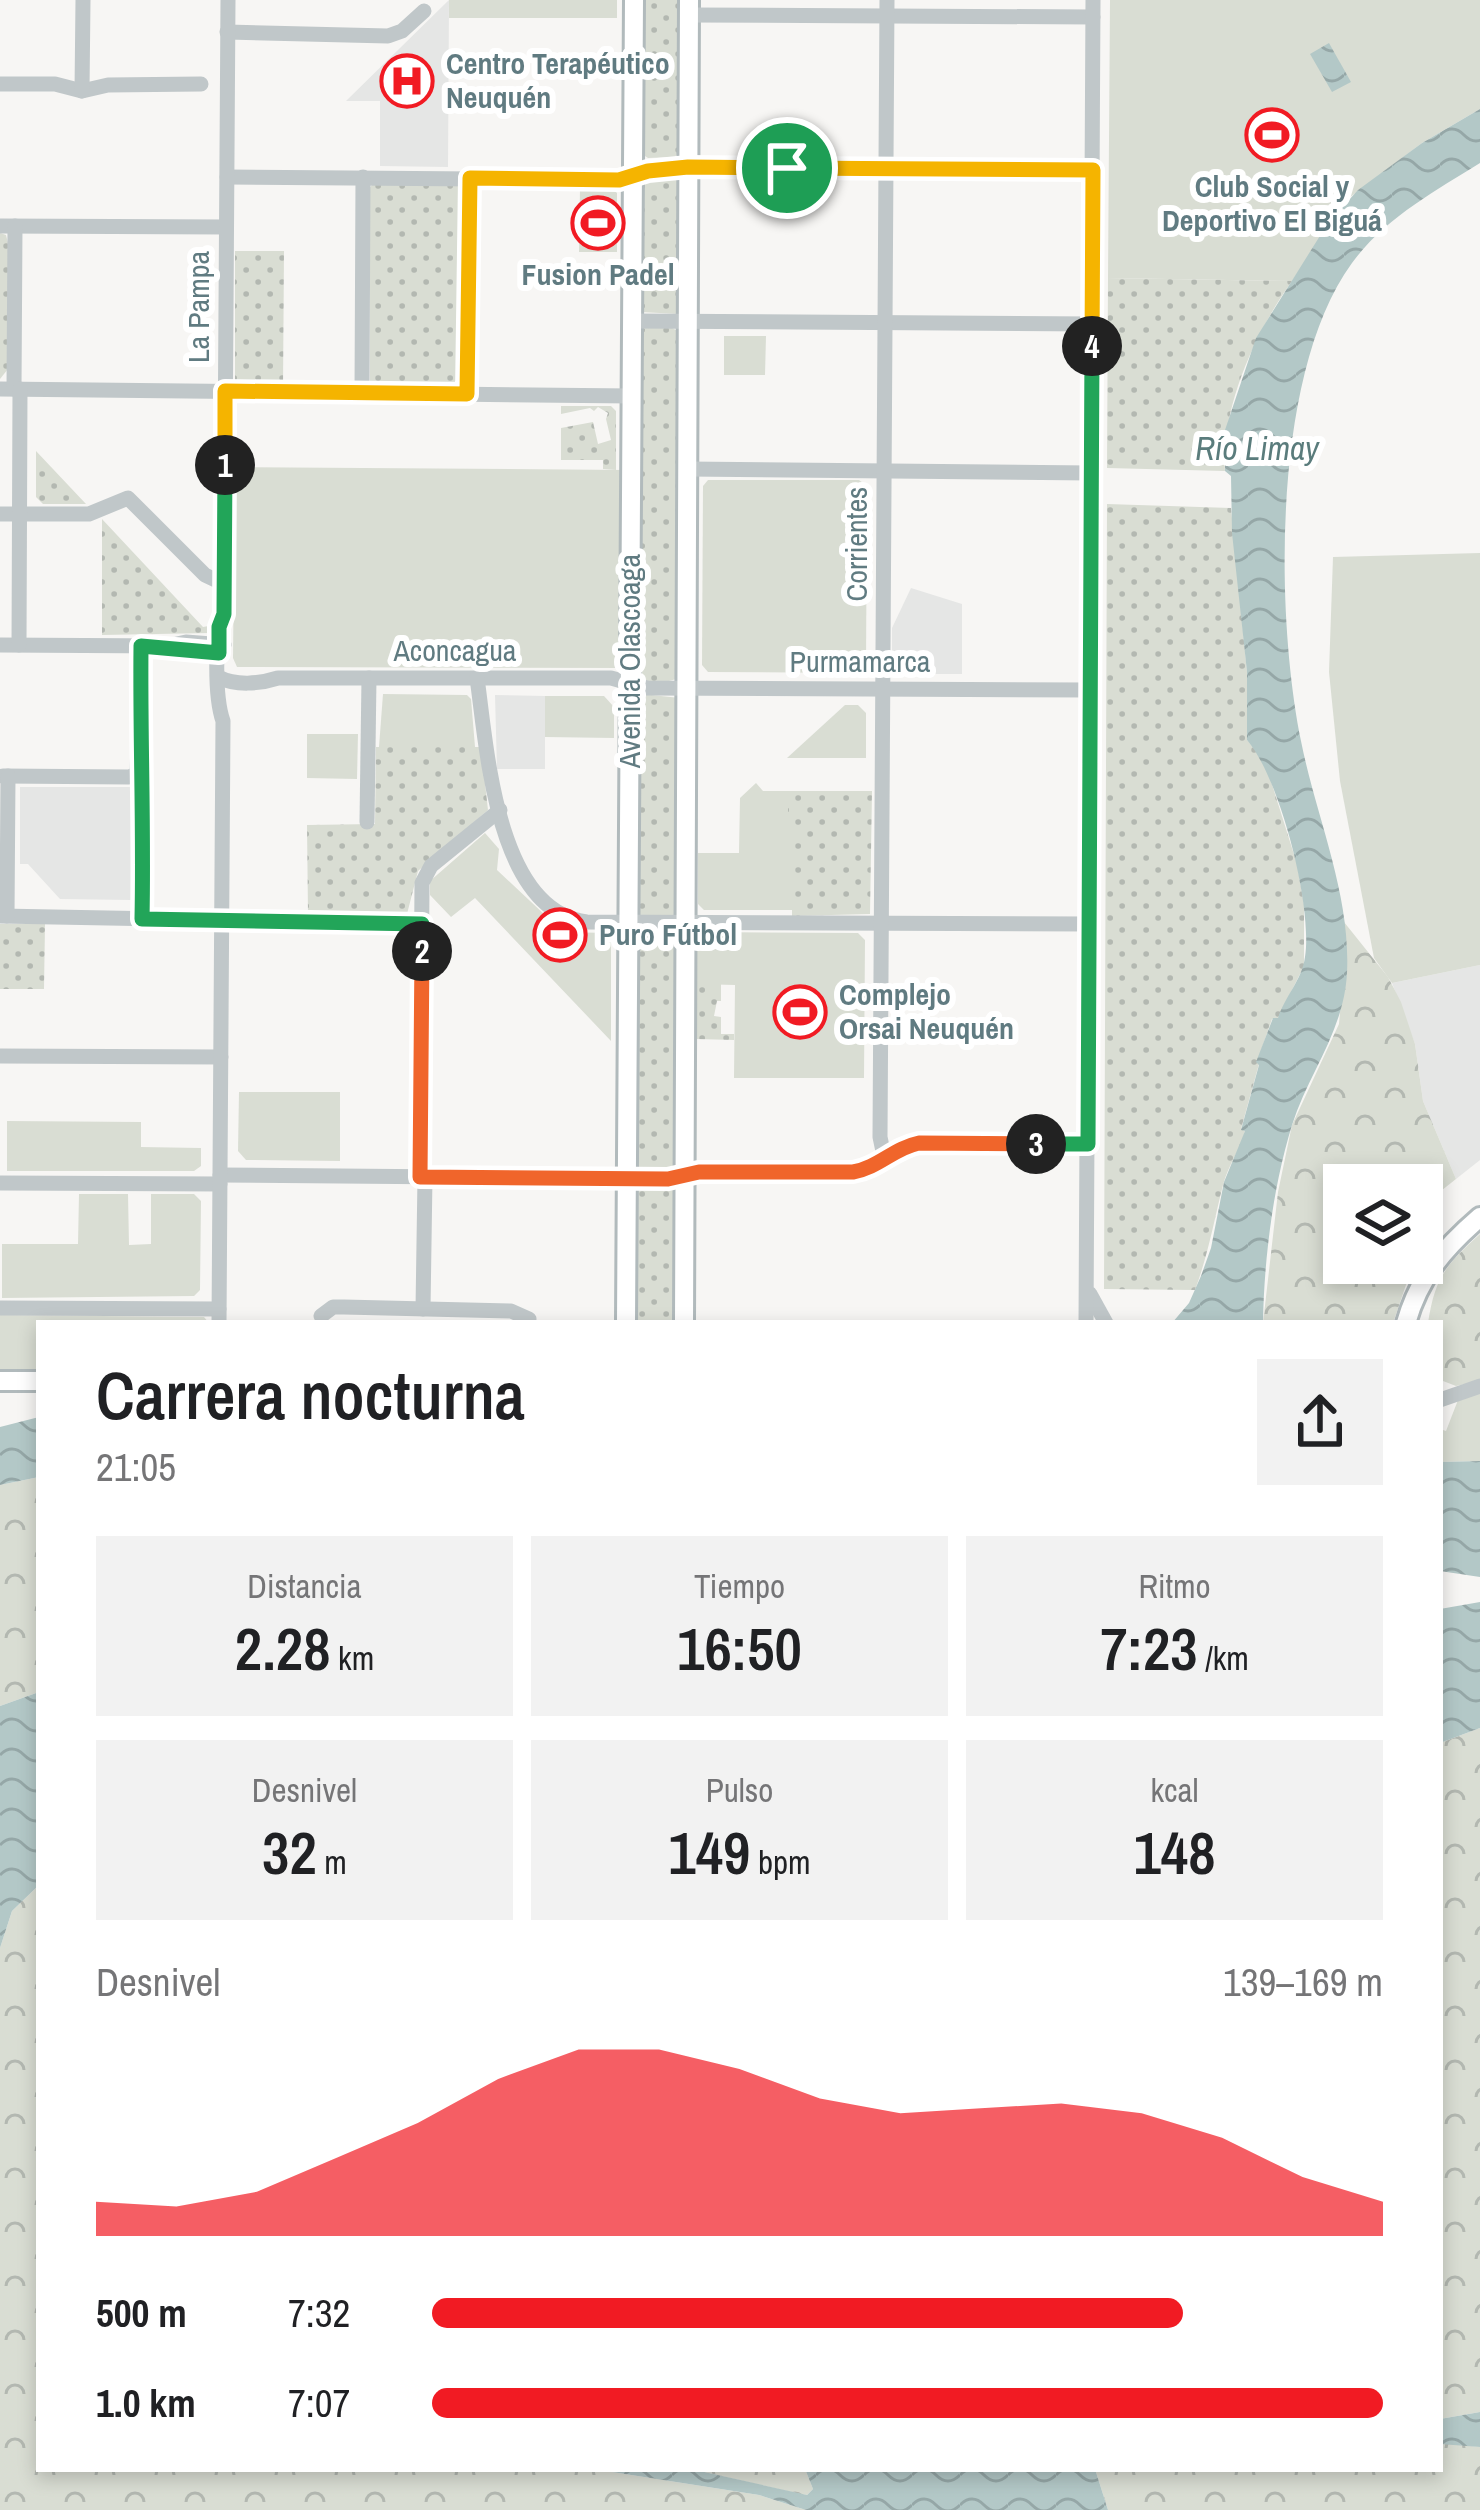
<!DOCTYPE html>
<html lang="es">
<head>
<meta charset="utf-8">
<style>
	:root { --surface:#fff; --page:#f2f2f2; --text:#202124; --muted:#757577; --accent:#f11b23 }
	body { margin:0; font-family:"Archivo Narrow",sans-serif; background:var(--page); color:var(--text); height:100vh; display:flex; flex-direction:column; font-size:45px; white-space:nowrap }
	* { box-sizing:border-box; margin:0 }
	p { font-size:39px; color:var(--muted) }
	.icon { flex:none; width:66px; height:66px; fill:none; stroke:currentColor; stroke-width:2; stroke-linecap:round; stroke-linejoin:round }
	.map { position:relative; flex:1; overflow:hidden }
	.drawer { position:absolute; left:36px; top:1320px; width:1407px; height:1152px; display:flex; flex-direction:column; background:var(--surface); border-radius:0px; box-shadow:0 6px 18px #0003 }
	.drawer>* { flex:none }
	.buttons { position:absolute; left:1323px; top:1164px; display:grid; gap:24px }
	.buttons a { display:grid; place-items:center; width:120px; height:120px; border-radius:0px; background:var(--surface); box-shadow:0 6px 18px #0003; font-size:60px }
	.pin { position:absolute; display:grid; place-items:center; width:102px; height:102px; color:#fff; margin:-51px; border:6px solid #fff; border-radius:50%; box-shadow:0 3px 12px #0007 }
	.km { position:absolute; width:60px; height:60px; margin:-30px; border-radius:50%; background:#222; color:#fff; font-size:33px; line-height:60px; text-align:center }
	.round { display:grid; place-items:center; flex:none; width:126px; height:126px; border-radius:0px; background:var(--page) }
	.overview { display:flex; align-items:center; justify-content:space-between; height:204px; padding:0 60px }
	h1 { font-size:66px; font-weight:600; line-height:90px }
	.metrics { display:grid; grid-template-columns:repeat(3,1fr); gap:18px; height:204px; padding:12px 60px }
	.metrics div { display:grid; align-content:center; border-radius:0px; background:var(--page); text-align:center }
	.metrics b { font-size:60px; font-weight:600 }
	.metrics small { font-size:33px; font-weight:400 }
	.metrics p { font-size:33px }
	.chart { height:336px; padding:24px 60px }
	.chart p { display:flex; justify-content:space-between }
	.chart svg { width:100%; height:216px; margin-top:12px; fill:var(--accent); opacity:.7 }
	ul { padding:0 60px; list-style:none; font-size:39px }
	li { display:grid; grid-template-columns:192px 144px 1fr; align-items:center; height:90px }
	li i { height:30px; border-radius:15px; background:var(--accent) }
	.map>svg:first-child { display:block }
</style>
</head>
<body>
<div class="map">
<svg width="1480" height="2510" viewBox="0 0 1480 2510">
	<defs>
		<pattern id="forest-crowns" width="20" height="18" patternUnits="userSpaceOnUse" patternTransform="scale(3)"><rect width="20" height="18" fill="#d9ddd3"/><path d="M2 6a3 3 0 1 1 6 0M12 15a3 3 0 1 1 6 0" fill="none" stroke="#b3b8b1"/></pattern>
		<pattern id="park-dots" width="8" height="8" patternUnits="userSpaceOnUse" patternTransform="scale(3)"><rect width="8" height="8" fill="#d9ddd3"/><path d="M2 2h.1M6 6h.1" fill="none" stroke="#b3b8b1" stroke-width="1.8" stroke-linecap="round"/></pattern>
		<pattern id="water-waves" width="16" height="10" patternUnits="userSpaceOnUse" patternTransform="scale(3)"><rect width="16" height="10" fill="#b3c8c7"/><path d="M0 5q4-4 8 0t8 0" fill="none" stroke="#95a7a7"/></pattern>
	</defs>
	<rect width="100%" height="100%" fill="#f7f6f4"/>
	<g fill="#e5e6e5">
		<path d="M449,0L448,167L380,166V101H346Z"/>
		<path d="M911,588L962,604V674H900L892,666V628Z"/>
		<path d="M495,695L545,696V769H497Z"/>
		<path d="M20,787H132L139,794L138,894L131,900L60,899L28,864H20Z"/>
		<path d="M1480,965V1160L1456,1179L1423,1101L1415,1044L1392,983Z"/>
	</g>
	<g fill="#d9ddd3">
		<rect x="449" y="0" width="168" height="18"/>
		<path d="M1110,0H1480V109L1422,143L1345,201L1292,281L1108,278Z"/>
		<path d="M580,188H611L617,193V252H579Z"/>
		<path d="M724,336H766L765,375H724Z"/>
		<path d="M235,467L625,470L623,668L237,667L233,658Z"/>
		<path d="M708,480H859L867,486L866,666L859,673L708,672L702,665L703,486Z"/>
		<path d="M1480,553V965L1392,983L1374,958L1340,781L1329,672L1333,557Z"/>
		<path d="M383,694L467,695L471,699L475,747H379Z"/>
		<path d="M545,696H604L614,707V738L545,737Z"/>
		<path d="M845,705H858L866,713V758H787Z"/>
		<path d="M307,734H358L357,779L307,778Z"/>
		<path d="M756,783L763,791H788V811L792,812V910H704L698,904V853H739L740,798Z"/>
		<path d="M485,833L499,849L497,870L563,932L607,933L611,937V1041L475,898L451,917L430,895V881Z"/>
		<path d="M704,932L858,933L865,940L864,1078H734L735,985L697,984V938Z"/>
		<path d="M239,1092H340V1161L246,1160L238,1151Z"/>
		<path d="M7,1121L141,1122V1147L201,1148V1166L194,1171H7Z"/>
		<path d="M79,1194H128L129,1245L151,1244V1194H194L201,1201L200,1290L194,1296L2,1298V1244H78Z"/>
		<path d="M0,1315L204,1317L209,1323H39V1372H0Z"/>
		<path d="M1480,1393V1461L1440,1462V1429L1446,1431L1458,1400Z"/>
	</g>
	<g fill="url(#forest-crowns)">
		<path d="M1344,922L1388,977L1401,1002L1415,1044L1423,1101L1456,1179L1422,1206V1185H1344V1263H1388L1408,1279L1393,1323H1263L1278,1192L1292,1125L1339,1024L1346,945Z"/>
		<path d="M1480,1234V1381L1456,1386L1443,1381L1440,1323H1428C1435,1277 1446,1265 1480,1234Z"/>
		<path d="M39,1477V1692L0,1706V1485Z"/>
		<path d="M1480,1728V2412L1440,2419V1743Z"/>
		<path d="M39,1885V2469H593L759,2495L806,2510H0V1948L12,1911Z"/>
		<path d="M1448,2443L1480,2447V2510H1108L1095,2469H1440V2444Z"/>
		<path d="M691,2469H805L813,2489L807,2495L800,2494Z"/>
	</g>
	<g fill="url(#park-dots)">
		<path d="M640,0H682L681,149L675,157L648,158L642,154Z"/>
		<path d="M644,178H674L682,182L678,314L641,312L639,183Z"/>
		<path d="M373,184H460L463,187V380L459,388L370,387V187Z"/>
		<path d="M0,233L6,235L8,243V369L0,379Z"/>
		<path d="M235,251H284L283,388L235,383Z"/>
		<path d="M1108,278L1292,281C1255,333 1221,407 1225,471L1107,468Z"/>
		<path d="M645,328H672L680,332L679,678C667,683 644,685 636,674L641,330Z"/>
		<path d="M561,406H611L616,411V470L603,469V460H561V428L593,422L598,444L611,440L606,419L608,413L598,407L594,411L590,408L561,414Z"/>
		<path d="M36,451L86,504H43L36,497Z"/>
		<path d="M1107,504L1231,508L1247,672V740L1258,753L1270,778L1297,864L1304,904V966L1278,1018L1272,1019L1257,1062L1259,1064L1241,1129L1245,1131C1241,1149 1228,1165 1223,1185C1214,1221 1208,1255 1195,1290L1104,1289Z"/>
		<path d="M102,519L203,627L214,625L210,633L102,635Z"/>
		<path d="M642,694L680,698L678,912L675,917L639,916L635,912L638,696Z"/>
		<path d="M376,747H481L488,810L418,871L407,914L308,915L307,825L375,824Z"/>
		<path d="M788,791H872L870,914L792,916V813L788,812Z"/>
		<path d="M0,924H45L44,989H0Z"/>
		<path d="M639,929H671L678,935L677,1164L670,1170L642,1171L634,1164V932Z"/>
		<path d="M697,984H721V1001H717L714,1016L721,1017V1034H734V1040L696,1039Z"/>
		<path d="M639,1185H673L677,1189L679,1323H631L634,1191Z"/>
	</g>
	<g fill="url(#water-waves)">
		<path d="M1329,43L1351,82L1332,92L1310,54Z"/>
		<path d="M1480,109V163C1435,191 1384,219 1352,263C1272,372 1275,613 1301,741C1316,817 1351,894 1347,973C1344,1031 1309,1072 1292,1125C1273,1187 1264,1259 1263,1323H1172L1189,1303L1201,1276L1211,1248L1224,1182L1245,1131L1241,1130L1259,1065L1256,1062L1273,1018H1278C1285,996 1302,980 1305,957C1313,907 1280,778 1247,740V672L1232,533L1231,476L1225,471V430L1256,338L1328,223L1358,190L1422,143Z"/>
		<path d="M39,1417V1477L0,1485V1427Z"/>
		<path d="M1480,1461V1577L1440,1571V1462Z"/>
		<path d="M1480,1602V1728L1440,1743V1609Z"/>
		<path d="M39,1692V1885L12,1911L0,1948V1706Z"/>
		<path d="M1480,2412V2447L1440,2444V2419Z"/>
		<path d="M593,2469H691L807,2495L813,2489L805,2469H1095L1108,2510H806L759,2495Z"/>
	</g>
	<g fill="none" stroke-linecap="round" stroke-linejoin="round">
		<g stroke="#b1babc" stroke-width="24">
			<g id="major">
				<path d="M626,1323L634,0"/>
				<path d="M684,1323L689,0"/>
				<path d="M1406,1323C1419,1277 1444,1248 1480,1217"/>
				<path d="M0,1381H39"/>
			</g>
		</g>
		<g stroke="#c0c7c9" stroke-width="15">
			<path d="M689,15L1093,17"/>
			<path d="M227,32L388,36L402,31L424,11"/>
			<path d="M0,84H55L82,91L108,85L201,84"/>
			<path d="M82,91L83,0"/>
			<path d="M227,177L618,180L648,171L688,167L1093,170"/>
			<path d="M0,226L226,227"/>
			<path d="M632,321L1092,324"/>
			<path d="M0,389L632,396"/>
			<path d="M14,389L15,226"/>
			<path d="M362,392L363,177"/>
			<path d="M467,394L470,178"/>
			<path d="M687,469L1091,473"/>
			<path d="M0,514H89L128,498L205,575L224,584"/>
			<path d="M0,645L168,646L186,642L224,645"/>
			<path d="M19,645L20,389"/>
			<path d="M170,648L186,652L223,651"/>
			<path d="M218,677C236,686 259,684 278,678H611L647,688L1090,690"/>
			<path d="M477,678C487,748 496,912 587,922L1089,924"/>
			<path d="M137,774L145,800L142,918"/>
			<path d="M137,774L141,646"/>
			<path d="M3,776L129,777L137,774"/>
			<path d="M367,822L369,678"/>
			<path d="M0,916L422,924"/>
			<path d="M7,916L8,776"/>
			<path d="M0,1056L221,1057"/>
			<path d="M885,1161L880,1137L887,0"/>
			<path d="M220,1175L668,1179L699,1172L861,1171L919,1143L1088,1144"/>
			<path d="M420,1177L422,883L431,866L500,810"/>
			<path d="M0,1183L220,1184"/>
			<path d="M1090,1294L1106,1323"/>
			<path d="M0,1308L219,1309"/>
			<path d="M423,1309L425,1177"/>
			<path d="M321,1316L333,1307H344L511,1311L529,1319"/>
			<path d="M219,1323L223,721C215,698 214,636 224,614L228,0"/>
			<path d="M1086,1323L1093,0"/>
			<path d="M1440,1400L1480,1386"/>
		</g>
		<use href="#major" stroke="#fff" stroke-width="18"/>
	</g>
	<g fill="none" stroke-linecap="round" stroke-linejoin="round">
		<g stroke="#fff" stroke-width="24">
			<path id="split-1" d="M225,465V391L467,394L470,178L619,180L648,171L688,167L787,168"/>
		</g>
		<g stroke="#fff" stroke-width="24">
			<path id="split-2" d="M225,465L224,614L219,627V653L141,646C140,739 144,825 142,919L422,924V951"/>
		</g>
		<g stroke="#fff" stroke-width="24">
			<path id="split-3" d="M422,951L420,1177L668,1179L699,1172H853C878,1168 894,1148 919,1143L1036,1144"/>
		</g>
		<g stroke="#fff" stroke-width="24">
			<path id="split-4" d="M1036,1144H1088L1092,346"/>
		</g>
		<g stroke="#fff" stroke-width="24">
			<path id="split-5" d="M787,168L1093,170L1092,346"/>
		</g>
		<use href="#split-1" stroke="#f5b400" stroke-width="15"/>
		<use href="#split-2" stroke="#22a559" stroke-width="15"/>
		<use href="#split-3" stroke="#f0652b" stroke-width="15"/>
		<use href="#split-4" stroke="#22a559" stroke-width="15"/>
		<use href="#split-5" stroke="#f5b400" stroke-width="15"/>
	</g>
	<defs>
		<g id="hospital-ring" transform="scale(2.7)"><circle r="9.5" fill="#fff" stroke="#f11b23" stroke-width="1.5"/><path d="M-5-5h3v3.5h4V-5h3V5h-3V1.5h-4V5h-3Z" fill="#f11b23"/></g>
		<g id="stadium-ring" transform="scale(2.7)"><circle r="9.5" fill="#fff" stroke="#f11b23" stroke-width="1.5"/><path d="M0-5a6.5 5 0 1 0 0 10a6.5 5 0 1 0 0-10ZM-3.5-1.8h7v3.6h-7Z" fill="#f11b23"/></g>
	</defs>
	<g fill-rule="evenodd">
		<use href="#hospital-ring" x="407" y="81"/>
		<use href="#stadium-ring" x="1272" y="135"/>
		<use href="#stadium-ring" x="598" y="223"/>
		<use href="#stadium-ring" x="560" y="935"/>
		<use href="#stadium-ring" x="800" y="1012"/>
	</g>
	<g text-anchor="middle" stroke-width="12" stroke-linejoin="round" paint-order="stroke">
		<g font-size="30" font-weight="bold" fill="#607b81" stroke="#fff" text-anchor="start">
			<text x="446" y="74">Centro Terapéutico<tspan x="446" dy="34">Neuquén</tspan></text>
			<text x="1272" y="197" text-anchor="middle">Club Social y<tspan x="1272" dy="34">Deportivo El Biguá</tspan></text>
			<text x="598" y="285" text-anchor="middle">Fusion Padel</text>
			<text x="599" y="945">Puro Fútbol</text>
			<text x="839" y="1005">Complejo<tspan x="839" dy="34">Orsai Neuquén</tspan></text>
		</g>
		<g font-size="30" fill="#607b81" stroke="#fff">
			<text transform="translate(199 307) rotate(-90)" y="10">La Pampa</text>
			<text transform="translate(857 544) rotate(-90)" y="10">Corrientes</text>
			<text x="455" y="661">Aconcagua</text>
			<text transform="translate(630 661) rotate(-90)" y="10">Avenida Olascoaga</text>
			<text x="860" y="672">Purmamarca</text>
		</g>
		<g font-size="33" font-style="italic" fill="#5a7c7c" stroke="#fff">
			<text x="1257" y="460">Río Limay</text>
		</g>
	</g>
</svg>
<div class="buttons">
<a><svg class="icon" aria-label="layers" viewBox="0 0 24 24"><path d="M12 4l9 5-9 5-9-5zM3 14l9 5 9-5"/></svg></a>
</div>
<div class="pin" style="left:787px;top:168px;background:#1e9e55"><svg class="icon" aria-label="arrive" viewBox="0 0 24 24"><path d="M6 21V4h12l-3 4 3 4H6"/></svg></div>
<b class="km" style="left:225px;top:465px">1</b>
<b class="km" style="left:422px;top:951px">2</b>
<b class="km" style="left:1036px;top:1144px">3</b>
<b class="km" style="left:1092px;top:346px">4</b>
<section class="drawer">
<div class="overview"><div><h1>Carrera nocturna</h1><p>21:05</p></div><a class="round"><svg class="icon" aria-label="share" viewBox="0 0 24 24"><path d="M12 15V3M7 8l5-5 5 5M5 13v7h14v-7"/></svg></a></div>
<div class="metrics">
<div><p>Distancia</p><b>2.28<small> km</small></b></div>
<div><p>Tiempo</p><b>16:50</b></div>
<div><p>Ritmo</p><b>7:23<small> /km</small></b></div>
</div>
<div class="metrics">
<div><p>Desnivel</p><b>32<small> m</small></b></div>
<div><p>Pulso</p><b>149<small> bpm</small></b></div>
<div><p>kcal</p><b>148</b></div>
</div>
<div class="chart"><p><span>Desnivel</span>139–169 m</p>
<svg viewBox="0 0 160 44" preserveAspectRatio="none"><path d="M0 44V37L10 38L20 35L30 28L40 21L50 12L60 6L70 6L80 10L90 16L100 19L110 18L120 17L130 19L140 24L150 32L160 37V44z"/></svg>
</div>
<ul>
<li><b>500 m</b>7:32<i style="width:79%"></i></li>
<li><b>1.0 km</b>7:07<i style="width:100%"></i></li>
</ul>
</section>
</div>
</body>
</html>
